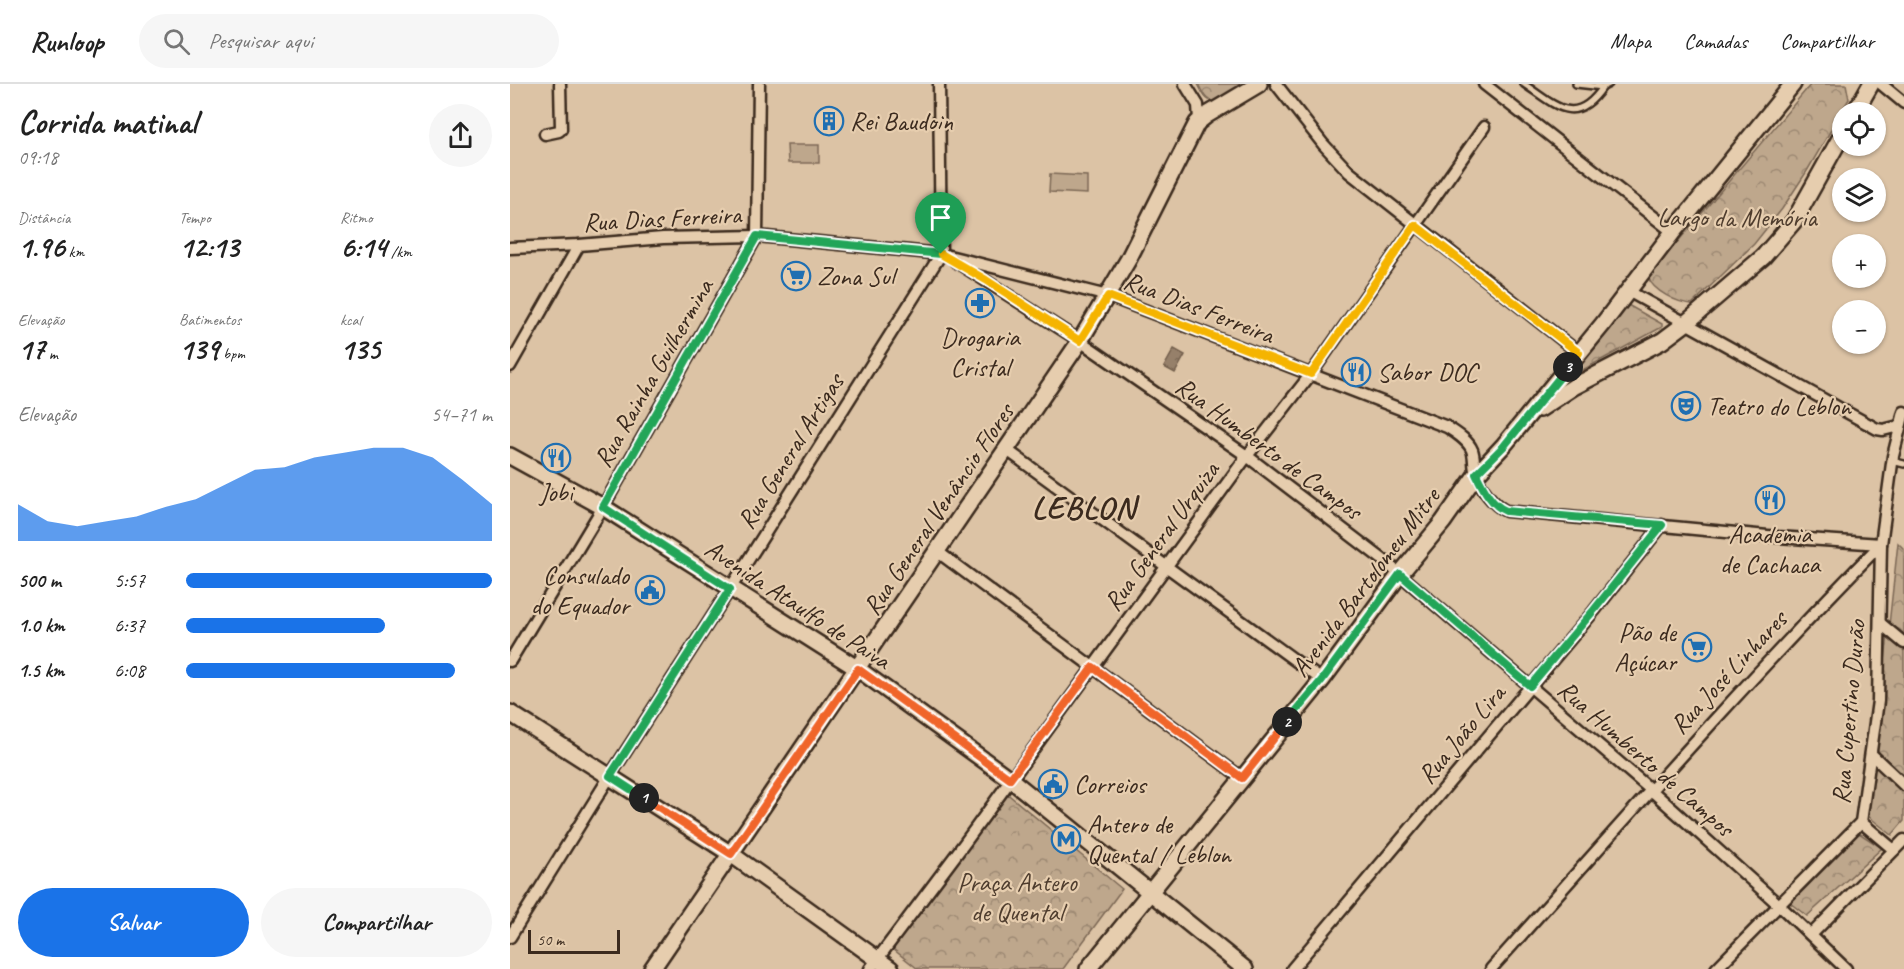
<!DOCTYPE html>
<html lang="pt">
<head>
<meta charset="utf-8">
<style>
	:root { --surface:#fff; --page:#f6f6f6; --text:#222; --muted:#767676; --line:#e0e0e0; --accent:#1a73e8 }
	body { margin:0; font-family:Caveat,sans-serif; background:var(--page); color:var(--text); height:100vh; display:flex; flex-direction:column; font-size:22px; white-space:nowrap }
	* { box-sizing:border-box; margin:0 }
	p { font-size:20px; color:var(--muted) }
	.icon { flex:none; width:33px; height:33px; fill:none; stroke:currentColor; stroke-width:2; stroke-linecap:round; stroke-linejoin:round }
	.map { position:relative; flex:1; overflow:hidden }
	.drawer { display:flex; flex-direction:column; background:var(--surface); width:510px }
	.drawer>* { flex:none }
	.controls { position:absolute; left:1322px; top:18px; display:grid; gap:12px }
	.controls a { display:grid; place-items:center; width:54px; height:54px; border-radius:50%; background:var(--surface); box-shadow:0 2px 4px #0004; font-size:30px }
	.scale { position:absolute; left:18px; bottom:15px; width:92px; box-sizing:border-box; padding-left:6px; border:3px solid #3b2a1e; border-top:0; font-size:16px; line-height:21px; white-space:nowrap; color:#3b2a1e; -webkit-text-stroke:4px #e6cdae; paint-order:stroke }
	.pin { position:absolute; display:grid; place-items:center; width:51px; height:51px; color:#fff; margin:-62px -26px; border-radius:50% 50% 50% 0; rotate:-45deg; box-shadow:0 0 6px #0007 }
	.pin .icon { rotate:45deg }
	.km { position:absolute; width:30px; height:30px; margin:-15px; border-radius:50%; background:#222; color:#fff; font-size:16px; line-height:30px; text-align:center }
	.round { display:grid; place-items:center; flex:none; width:63px; height:63px; border-radius:32px; background:var(--page) }
	.headline { display:flex; align-items:center; justify-content:space-between; height:102px; padding:0 18px }
	h1 { font-size:33px; font-weight:600; line-height:45px }
	.figures { display:grid; grid-template-columns:repeat(3,1fr); gap:9px; height:102px; padding:6px 18px }
	.figures div { display:grid; align-content:center }
	.figures b { font-size:30px; font-weight:600 }
	.figures small { font-size:16px; font-weight:400 }
	.figures p { font-size:16px }
	.chart { height:168px; padding:12px 18px }
	.chart p { display:flex; justify-content:space-between }
	.chart svg { width:100%; height:108px; margin-top:6px; fill:var(--accent); opacity:.7 }
	.cta { display:flex; gap:12px; margin-top:auto; padding:12px 18px }
	.cta a { flex:1; height:69px; border-radius:36px; background:var(--accent); color:#fff; font-size:24px; font-weight:600; line-height:69px; text-align:center }
	.cta a+a { background:var(--page); color:var(--text) }
	ul { padding:0 18px; list-style:none; font-size:20px }
	li { display:grid; grid-template-columns:96px 72px 1fr; align-items:center; height:45px }
	li i { height:15px; border-radius:8px; background:var(--accent) }
	header { display:flex; align-items:center; gap:36px; box-sizing:border-box; height:84px; padding:0 30px; background:var(--surface); border-bottom:2px solid var(--line) }
	header strong { font-size:28px }
	nav { display:flex; gap:33px; margin-inline-start:auto; font-size:21px }
	.search { width:420px; height:54px; background:var(--page); display:flex; align-items:center; gap:15px; box-sizing:border-box; padding:0 21px; border-radius:33px; color:var(--muted); font-size:22px }
	main { display:flex; flex:1; min-height:0 }
	.map>svg:first-child { display:block }
</style>
</head>
<body>
<header>
<strong>Runloop</strong>
<div class="search"><svg class="icon" aria-label="search" viewBox="0 0 24 24"><circle cx="10" cy="10" r="6"/><path d="M15 15l6 6"/></svg>Pesquisar aqui</div>
<nav><a>Mapa</a><a>Camadas</a><a>Compartilhar</a></nav>
</header>
<main>
<section class="drawer">
<div class="headline"><div><h1>Corrida matinal</h1><p>09:18</p></div><a class="round"><svg class="icon" aria-label="share" viewBox="0 0 24 24"><path d="M12 15V3M7 8l5-5 5 5M5 13v7h14v-7"/></svg></a></div>
<div class="figures">
<div><p>Distância</p><b>1.96<small> km</small></b></div>
<div><p>Tempo</p><b>12:13</b></div>
<div><p>Ritmo</p><b>6:14<small> /km</small></b></div>
</div>
<div class="figures">
<div><p>Elevação</p><b>17<small> m</small></b></div>
<div><p>Batimentos</p><b>139<small> bpm</small></b></div>
<div><p>kcal</p><b>135</b></div>
</div>
<div class="chart"><p><span>Elevação</span>54–71 m</p>
<svg viewBox="0 0 160 44" preserveAspectRatio="none"><path d="M0 44V29L10 36L20 38L30 36L40 34L50 30L60 27L70 21L80 15L90 14L100 10L110 8L120 6L130 6L140 10L150 19L160 29V44z"/></svg>
</div>
<ul>
<li><b>500 m</b>5:57<i style="width:100%"></i></li>
<li><b>1.0 km</b>6:37<i style="width:65%"></i></li>
<li><b>1.5 km</b>6:08<i style="width:88%"></i></li>
</ul>
<div class="cta"><a>Salvar</a><a>Compartilhar</a></div>
</section>
<div class="map">
<svg width="1394" height="885" viewBox="0 0 1394 885">
	<defs>
		<pattern id="park-crowns" width="20" height="18" patternUnits="userSpaceOnUse" patternTransform="scale(1.5)"><rect width="20" height="18" fill="#bea78c"/><path d="M2 6a3 3 0 1 1 6 0M12 15a3 3 0 1 1 6 0" fill="none" stroke="#9c8872"/></pattern>
		<pattern id="water-ripples" width="26" height="14" patternUnits="userSpaceOnUse" patternTransform="scale(1.5)"><rect width="26" height="14" fill="#96806a"/><path d="M2 4q2-2 4 0t4 0M15 11q2-2 4 0t4 0" fill="none" stroke="#7c6957"/></pattern>
	</defs>
	<rect width="100%" height="100%" fill="#dcc3a5"/>
	<filter id="ink" filterUnits="userSpaceOnUse"><feTurbulence type="fractalNoise" baseFrequency=".0167" numOctaves="2"/><feDisplacementMap in="SourceGraphic" scale="12" xChannelSelector="R" yChannelSelector="G"/><feConvolveMatrix kernelMatrix="1 2 1 2 8 2 1 2 1" color-interpolation-filters="sRGB"/></filter>
	<g filter="url(#ink)">
		<g fill="url(#park-crowns)" stroke="#7c6855" stroke-width="1.5">
			<path d="M688,0H738C730,5 707,22 699,16C693,13 691,5 688,0Z"/>
			<path d="M1301,0H1336L1339,15L1297,87L1272,125L1244,160L1182,220C1167,219 1143,207 1138,193Z"/>
			<path d="M1116,220L1152,240V243L1069,288H1065L1064,286Z"/>
			<path d="M1388,459L1394,465V737L1382,751L1358,732Z"/>
			<path d="M494,707L612,805L553,885H408L383,865Z"/>
			<path d="M1349,749L1372,764L1297,832L1280,819Z"/>
		</g>
		<g fill="#bea78c" stroke="#7c6855" stroke-width="1.5">
			<path d="M277,61H309V79H278Z"/>
			<path d="M540,90L577,92V110L539,108Z"/>
		</g>
		<path fill="url(#water-ripples)" stroke="#725e4c" stroke-width="1.5" d="M664,265L675,271L665,289L654,283Z"/>
		<g fill="none" stroke-linecap="round" stroke-linejoin="round">
			<g stroke="#3b2a1e" stroke-width="10">
				<g id="lane">
					<path d="M1014,0C1045,21 1065,44 1093,3"/>
					<path d="M1066,0L1093,3L1099,0"/>
					<path d="M1382,377L1394,380"/>
				</g>
			</g>
			<g stroke="#3b2a1e" stroke-width="15">
				<g id="street">
					<path d="M675,0L688,21L689,36"/>
					<path d="M766,0L813,60L839,88L1069,269"/>
					<path d="M974,0L1163,148"/>
					<path d="M1371,0L1394,19"/>
					<path d="M35,50L49,47L51,45L50,0"/>
					<path d="M0,164L69,161L153,154L247,152L431,170L598,212L937,343C946,349 958,356 962,366C965,373 963,382 966,390C970,403 983,421 996,427L1268,453L1371,460"/>
					<path d="M445,177L570,257L737,372L872,475L1141,706L1268,820L1336,885"/>
					<path d="M1118,207L1367,345L1373,346L1389,342"/>
					<path d="M0,282L69,161"/>
					<path d="M497,366L812,596"/>
					<path d="M428,468L732,694"/>
					<path d="M1370,539L1394,559"/>
					<path d="M0,577L93,423L247,152L249,0"/>
					<path d="M1361,670L1394,701"/>
					<path d="M1351,738L1384,766"/>
					<path d="M1301,851L1394,756"/>
					<path d="M0,853L100,692L220,505L431,170L429,0"/>
					<path d="M360,885L454,760L737,372L801,290L974,43"/>
					<path d="M782,885L1084,527L1152,441"/>
					<path d="M981,885C1110,741 1236,597 1371,460"/>
					<path d="M1206,885L1351,738L1368,617L1371,460L1383,372L1394,328"/>
				</g>
			</g>
			<g stroke="#3b2a1e" stroke-width="20">
				<g id="secondary">
					<path d="M1345,28L1361,0"/>
					<path d="M1030,325L1065,302L1152,257L1176,239L1253,173L1284,137L1332,51"/>
					<path d="M0,372L93,423L348,585L500,695L735,885"/>
					<path d="M0,629L221,770L381,885"/>
					<path d="M142,885L570,257L618,176L687,39L697,31L749,0"/>
					<path d="M578,885L812,596L890,490L933,438L966,391L994,361L1093,240L1163,148L1283,0"/>
				</g>
			</g>
			<use href="#lane" stroke="#e6cdae" stroke-width="5"/>
			<use href="#street" stroke="#e6cdae" stroke-width="10"/>
			<use href="#secondary" stroke="#e6cdae" stroke-width="15"/>
		</g>
	</g>
	<g fill="none" stroke-linecap="round" stroke-linejoin="round" filter="url(#ink)">
		<g stroke="#fff" stroke-width="12">
			<path id="split-1" d="M134,714L100,692L220,505L93,423L247,152L431,170"/>
		</g>
		<g stroke="#fff" stroke-width="12">
			<path id="split-2" d="M134,714L221,770L348,585L500,695L583,583L732,694L777,638"/>
		</g>
		<g stroke="#fff" stroke-width="12">
			<path id="split-3" d="M777,638L812,596L890,490L1020,602L1084,526L1152,441L996,427C981,421 973,404 966,390L994,362L1058,283"/>
		</g>
		<g stroke="#fff" stroke-width="12">
			<path id="split-4" d="M431,170L476,196L570,257L598,212L801,290L905,141L1069,269L1058,283"/>
		</g>
		<use href="#split-1" stroke="#22a559" stroke-width="8"/>
		<use href="#split-2" stroke="#f0652b" stroke-width="8"/>
		<use href="#split-3" stroke="#22a559" stroke-width="8"/>
		<use href="#split-4" stroke="#f5b400" stroke-width="8"/>
	</g>
	<defs>
		<g id="building-ring" transform="scale(1.5)"><circle r="9.5" fill="#e6cdae" stroke="#1f6fb2" stroke-width="1.5"/><path d="M-4-6H4V6H1V3H-1V6H-4ZM-2.5-4.3h1.7v1.8h-1.7ZM.8-4.3h1.7v1.8H.8ZM-2.5-1h1.7V.8h-1.7ZM.8-1h1.7V.8H.8Z" fill="#1f6fb2"/></g>
		<g id="supermarket-ring" transform="scale(1.5)"><circle r="9.5" fill="#e6cdae" stroke="#1f6fb2" stroke-width="1.5"/><path d="M-6-5.5h2.5l.6 2H6L4.5 2H-2.5L-4.4-4H-6ZM-1.5 3.2a1.3 1.3 0 1 0 .1 0ZM3 3.2a1.3 1.3 0 1 0 .1 0Z" fill="#1f6fb2"/></g>
		<g id="pharmacy-ring" transform="scale(1.5)"><circle r="9.5" fill="#e6cdae" stroke="#1f6fb2" stroke-width="1.5"/><path d="M-2-6h4v4h4v4h-4v4h-4v-4h-4v-4h4Z" fill="#1f6fb2"/></g>
		<g id="restaurant-ring" transform="scale(1.5)"><circle r="9.5" fill="#e6cdae" stroke="#1f6fb2" stroke-width="1.5"/><path d="M-5-6h1v4h1v-4h1v4h1v-4h1v5L-1.5 .5V6h-2V.5L-5-1ZM5-6V6H3V1.5H1.5Q1.5-4 5-6Z" fill="#1f6fb2"/></g>
		<g id="theatre-ring" transform="scale(1.5)"><circle r="9.5" fill="#e6cdae" stroke="#1f6fb2" stroke-width="1.5"/><path d="M-5-5.5Q0-4 5-5.5V0Q5 5 0 6Q-5 5-5 0ZM-3.3-2.5H-1v1.5H-3.3ZM1-2.5H3.3v1.5H1ZM-2.8 1Q0 5.5 2.8 1Z" fill="#1f6fb2"/></g>
		<g id="civic-ring" transform="scale(1.5)"><circle r="9.5" fill="#e6cdae" stroke="#1f6fb2" stroke-width="1.5"/><path d="M-.6-6.5H3V-4.5H.6V-3L4-1V1h2V6H-6V1h2V-1L-.6-3ZM-1.2 2.5V6h2.4V2.5Z" fill="#1f6fb2"/></g>
		<g id="metro-ring" transform="scale(1.5)"><circle r="9.5" fill="#e6cdae" stroke="#1f6fb2" stroke-width="1.5"/><path d="M-5.5 5V-5H-3L0 0L3-5H5.5V5H3V-.5L0 4L-3-.5V5Z" fill="#1f6fb2"/></g>
	</defs>
	<g fill-rule="evenodd">
		<use href="#building-ring" x="319" y="37"/>
		<use href="#supermarket-ring" x="286" y="192"/>
		<use href="#pharmacy-ring" x="470" y="219"/>
		<use href="#restaurant-ring" x="846" y="288"/>
		<use href="#theatre-ring" x="1176" y="322"/>
		<use href="#restaurant-ring" x="46" y="374"/>
		<use href="#restaurant-ring" x="1260" y="416"/>
		<use href="#civic-ring" x="140" y="506"/>
		<use href="#supermarket-ring" x="1187" y="563"/>
		<use href="#civic-ring" x="543" y="700"/>
		<use href="#metro-ring" x="556" y="755"/>
	</g>
	<g text-anchor="middle" stroke-width="4.5" stroke-linejoin="round" paint-order="stroke">
		<g font-size="26" fill="#3b2a1e" stroke="#e6cdae" text-anchor="start">
			<text x="340" y="46">Rei Baudoin</text>
			<text x="307" y="201">Zona Sul</text>
			<text x="470" y="262" text-anchor="middle">Drogaria<tspan x="470" dy="30">Cristal</tspan></text>
			<text x="867" y="297">Sabor DOC</text>
			<text x="1197" y="331">Teatro do Leblon</text>
			<text x="46" y="417" text-anchor="middle">Jobi</text>
			<text x="1260" y="459" text-anchor="middle">Academia<tspan x="1260" dy="30">de Cachaca</tspan></text>
			<text x="119" y="500" text-anchor="end">Consulado<tspan x="119" dy="30">do Equador</tspan></text>
			<text x="1166" y="557" text-anchor="end">Pão de<tspan x="1166" dy="30">Açúcar</tspan></text>
			<text x="564" y="709">Correios</text>
			<text x="577" y="749">Antero de<tspan x="577" dy="30">Quental / Leblon</tspan></text>
		</g>
		<g font-size="26" fill="#4f3d2e" stroke="#e6cdae">
			<text x="1227" y="142">Largo da Memória</text>
			<text x="507" y="807">Praça Antero<tspan x="507" dy="30">de Quental</tspan></text>
		</g>
		<g font-size="26" fill="#3b2a1e" stroke="#e6cdae">
			<text transform="translate(152 134) rotate(-3)" y="9">Rua Dias Ferreira</text>
			<text transform="translate(689 223) rotate(21)" y="9">Rua Dias Ferreira</text>
			<text transform="translate(143 289) rotate(-60)" y="9">Rua Rainha Guilhermina</text>
			<text transform="translate(759 364) rotate(36)" y="9">Rua Humberto de Campos</text>
			<text transform="translate(280 367) rotate(-58)" y="9">Rua General Artigas</text>
			<text transform="translate(428 425) rotate(-56)" y="9">Rua General Venâncio Flores</text>
			<text transform="translate(651 452) rotate(-54)" y="9">Rua General Urquiza</text>
			<text transform="translate(855 498) rotate(-53)" y="9">Avenida Bartolomeu Mitre</text>
			<text transform="translate(288 520) rotate(33)" y="9">Avenida Ataulfo de Paiva</text>
			<text transform="translate(1218 588) rotate(-47)" y="9">Rua José Linhares</text>
			<text transform="translate(1338 628) rotate(-85)" y="9">Rua Cupertino Durão</text>
			<text transform="translate(951 650) rotate(-50)" y="9">Rua João Lira</text>
			<text transform="translate(1136 674) rotate(41)" y="9">Rua Humberto de Campos</text>
		</g>
		<g font-size="32" font-weight="bold" letter-spacing="1.5" fill="#3b2a1e" stroke="#e6cdae">
			<text x="574" y="434">LEBLON</text>
		</g>
	</g>
</svg>
<div class="controls">
<a><svg class="icon" aria-label="locate" viewBox="0 0 24 24"><circle cx="12" cy="12" r="6"/><path d="M12 2v4M12 18v4M2 12h4M18 12h4"/></svg></a>
<a><svg class="icon" aria-label="layers" viewBox="0 0 24 24"><path d="M12 4l9 5-9 5-9-5zM3 14l9 5 9-5"/></svg></a>
<a>+</a>
<a>−</a>
</div>
<div class="scale">50 m</div>
<div class="pin" style="left:431px;top:170px;background:#1e9e55"><svg class="icon" aria-label="arrive" viewBox="0 0 24 24"><path d="M6 21V4h12l-3 4 3 4H6"/></svg></div>
<b class="km" style="left:134px;top:714px">1</b>
<b class="km" style="left:777px;top:638px">2</b>
<b class="km" style="left:1058px;top:283px">3</b>
</div>
</main>
</body>
</html>
